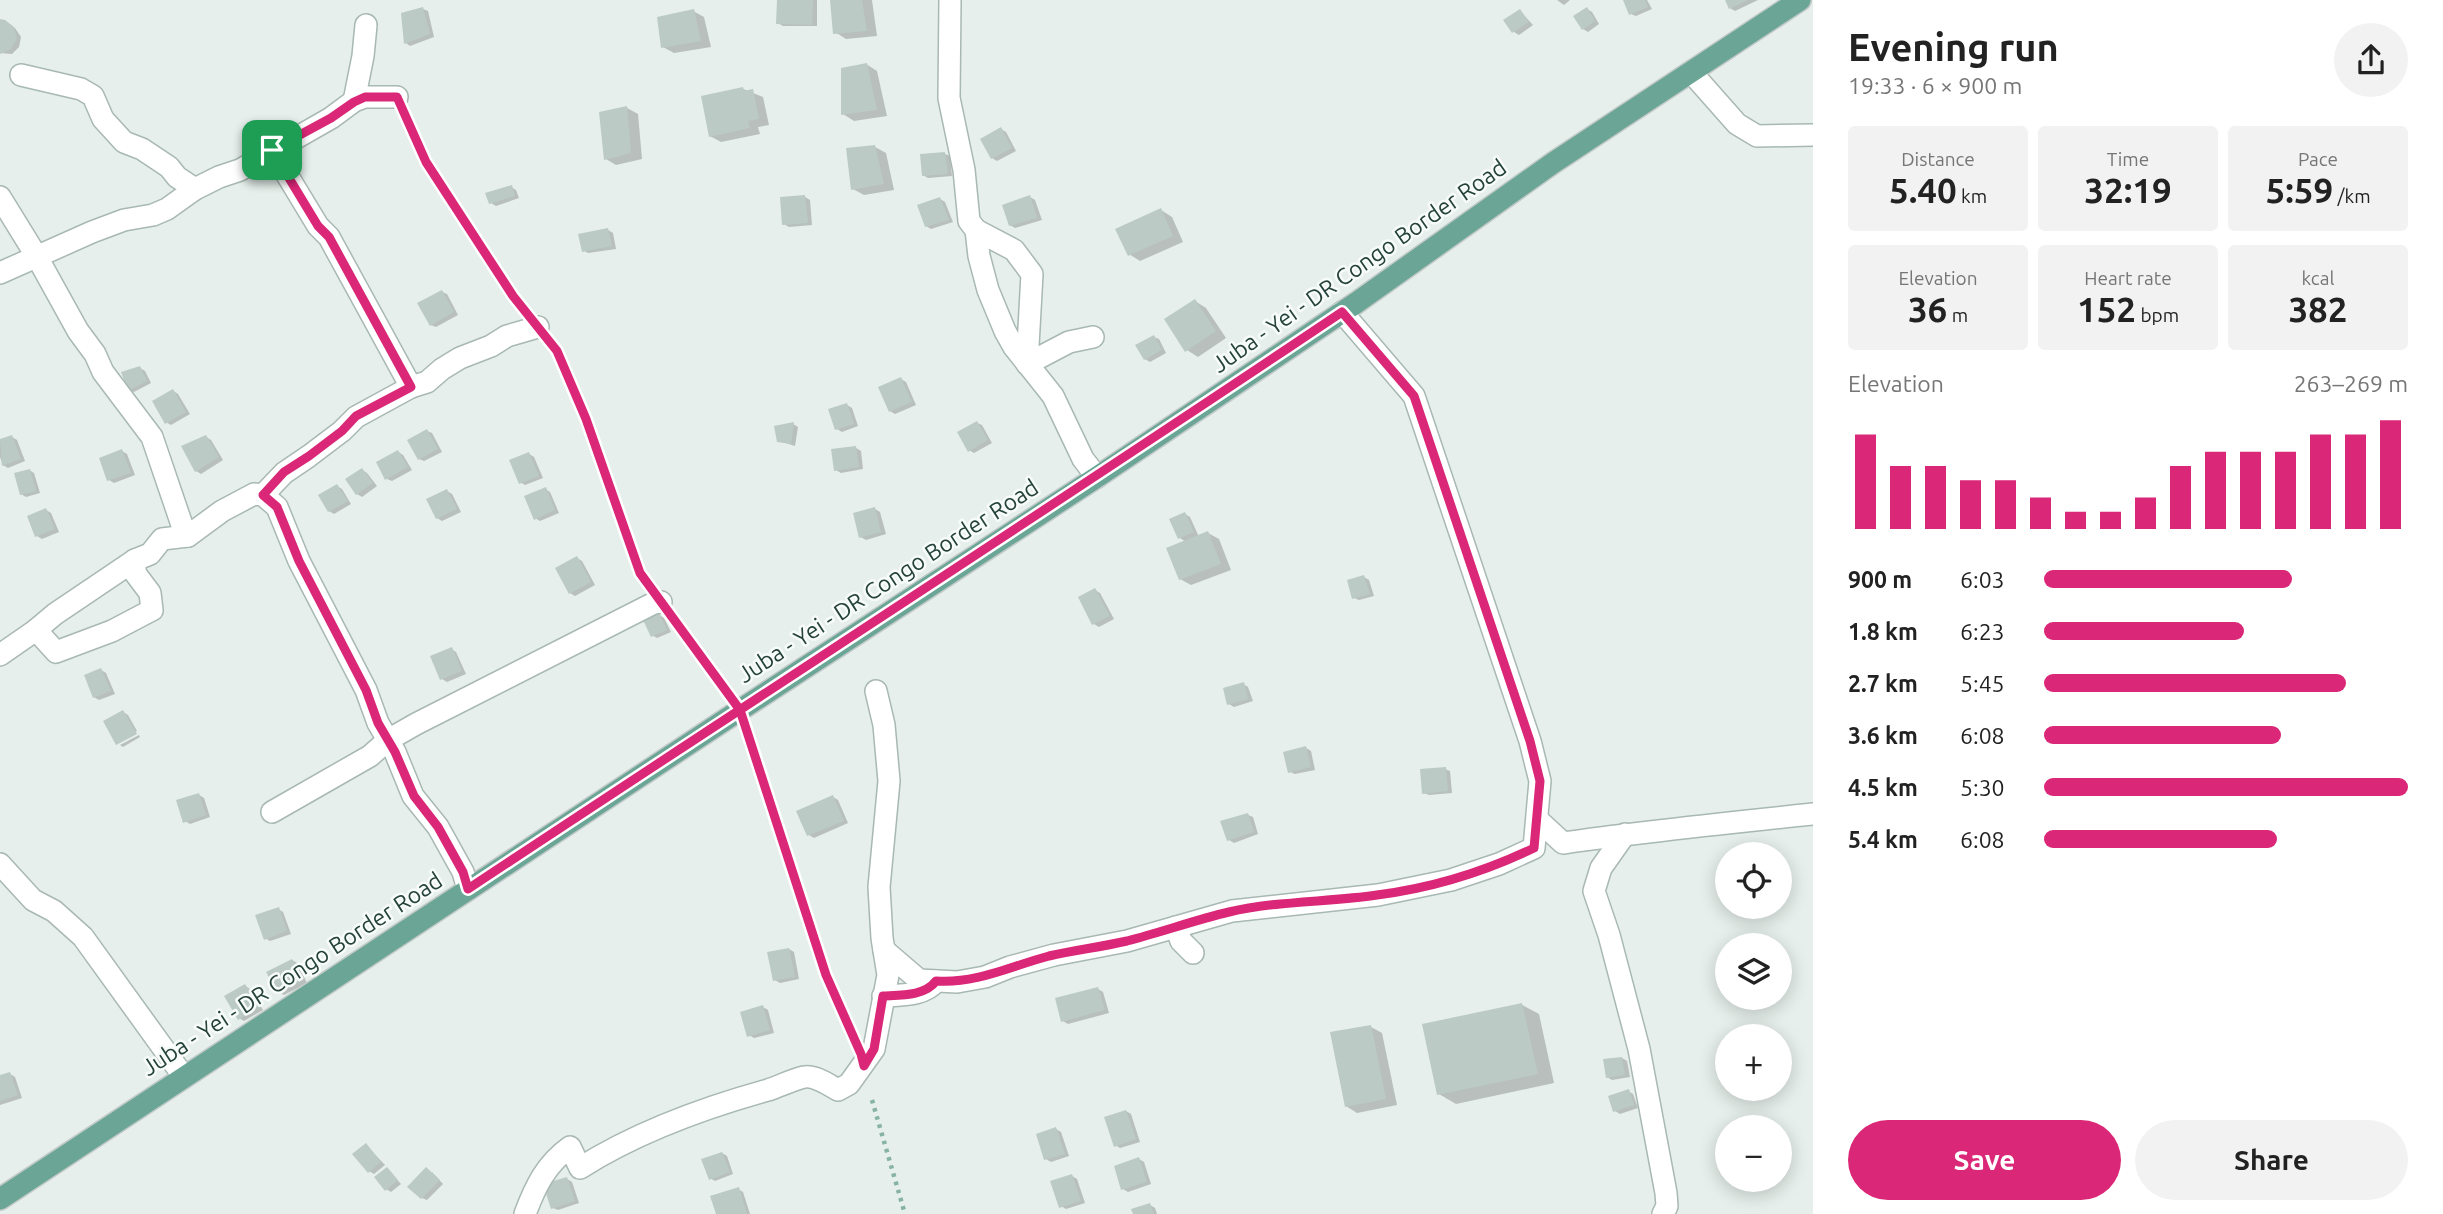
<!DOCTYPE html>
<html lang="en">
<head>
<meta charset="utf-8">
<style>
	:root { --surface:#fff; --page:#f2f2f2; --text:#222; --muted:#767676; --accent:#db2777 }
	body { margin:0; font-family:Ubuntu,sans-serif; background:var(--page); color:var(--text); height:100vh; display:flex; flex-direction:column; font-size:26px; white-space:nowrap }
	* { box-sizing:border-box; margin:0 }
	p { font-size:23px; color:var(--muted) }
	.icon { flex:none; width:38px; height:38px; fill:none; stroke:currentColor; stroke-width:2; stroke-linecap:round; stroke-linejoin:round }
	.map { position:relative; flex:1; overflow:hidden }
	.sheet { display:flex; flex-direction:column; background:var(--surface); width:630px }
	.sheet>* { flex:none }
	.controls { position:absolute; left:1715px; top:842px; display:grid; gap:14px }
	.controls a { display:grid; place-items:center; width:77px; height:77px; border-radius:50%; background:var(--surface); box-shadow:0 4px 18px #0003; font-size:35px }
	.pin { position:absolute; display:grid; place-items:center; width:60px; height:60px; color:#fff; margin:-30px; border-radius:14px; box-shadow:0 4px 10px #0006 }
	.round { display:grid; place-items:center; flex:none; width:74px; height:74px; border-radius:37px; background:var(--page) }
	.head { display:flex; align-items:center; justify-content:space-between; height:119px; padding:0 35px }
	h1 { font-size:38px; font-weight:600; line-height:52px }
	.figures { display:grid; grid-template-columns:repeat(3,1fr); gap:10px; height:119px; padding:7px 35px }
	.figures div { display:grid; align-content:center; border-radius:7px; background:var(--page); text-align:center }
	.figures b { font-size:35px; font-weight:600 }
	.figures small { font-size:19px; font-weight:400 }
	.figures p { font-size:19px }
	.chart { height:196px; padding:14px 35px }
	.chart p { display:flex; justify-content:space-between }
	.chart svg { width:100%; height:126px; margin-top:7px; stroke:var(--accent); stroke-width:6 }
	.primary-button { display:flex; gap:14px; margin-top:auto; padding:14px 35px }
	.primary-button a { flex:1; height:80px; border-radius:42px; background:var(--accent); color:#fff; font-size:28px; font-weight:600; line-height:80px; text-align:center }
	.primary-button a+a { background:var(--page); color:var(--text) }
	ul { padding:0 35px; list-style:none; font-size:23px }
	li { display:grid; grid-template-columns:112px 84px 1fr; align-items:center; height:52px }
	li i { height:18px; border-radius:9px; background:var(--accent) }
	main { display:flex; flex:1; min-height:0 }
	.map>svg:first-child { display:block }
</style>
</head>
<body>
<main>
<div class="map">
<svg width="1813" height="1214" viewBox="0 0 1813 1214">
	<rect width="100%" height="100%" fill="#e6efeb"/>
	<g fill="#0003">
		<path d="M778,0H817V26H783L778,23Z"/>
		<path d="M831,0H872L877,36L846,39L835,32Z"/>
		<path d="M1557,0H1570L1564,5Z"/>
		<path d="M1625,0H1647L1652,9L1636,16L1631,14Z"/>
		<path d="M1727,0H1758L1735,11L1730,8Z"/>
		<path d="M423,9L428,11L434,37L410,46L406,43Z"/>
		<path d="M1587,9L1592,12L1599,24L1588,32L1583,29Z"/>
		<path d="M693,11L704,17L711,47L674,53L663,47Z"/>
		<path d="M1520,11L1533,25L1519,35L1514,32Z"/>
		<path d="M0,22H4L15,28L21,37L19,47L12,54L0,53Z"/>
		<path d="M866,64L877,71L887,116L854,121L843,114Z"/>
		<path d="M743,89L763,97L769,125L758,127L760,134L721,142L710,136Z"/>
		<path d="M627,108L638,114L642,159L616,165L606,159Z"/>
		<path d="M1001,129L1006,132L1016,151L997,161L992,158Z"/>
		<path d="M875,147L886,153L894,190L864,195L853,189Z"/>
		<path d="M945,154L950,156L952,176L928,178L923,175Z"/>
		<path d="M511,187L516,190L519,198L496,206L491,203Z"/>
		<path d="M805,197L810,200L812,225L789,227L784,224Z"/>
		<path d="M1030,197L1035,200L1042,220L1015,228L1010,225Z"/>
		<path d="M940,199L945,202L953,222L931,229L926,226Z"/>
		<path d="M1161,210L1172,217L1183,242L1140,261L1129,254Z"/>
		<path d="M608,230L613,233L616,249L588,253L583,250Z"/>
		<path d="M442,292L447,294L458,315L436,327L431,325Z"/>
		<path d="M1195,301L1206,308L1226,338L1198,357L1187,350Z"/>
		<path d="M1154,337L1159,339L1166,353L1150,362L1145,359Z"/>
		<path d="M140,368L145,371L151,383L134,392L129,390Z"/>
		<path d="M901,379L906,382L916,405L895,414L890,411Z"/>
		<path d="M173,391L178,394L190,414L171,425L166,422Z"/>
		<path d="M847,405L852,408L858,426L842,432L837,429Z"/>
		<path d="M977,423L982,425L992,443L974,453L969,450Z"/>
		<path d="M793,424L798,427L795,446L779,441Z"/>
		<path d="M427,431L432,433L442,452L424,461L419,459Z"/>
		<path d="M12,437L17,440L25,461L8,468L3,465L0,457V441Z"/>
		<path d="M206,437L211,440L223,460L201,474L196,471Z"/>
		<path d="M856,448L861,451L863,469L841,473L836,470Z"/>
		<path d="M122,451L127,454L135,475L114,483L109,480Z"/>
		<path d="M398,452L403,455L412,470L392,481L387,479Z"/>
		<path d="M529,454L534,457L543,478L525,485L520,482Z"/>
		<path d="M29,470L34,473L40,493L26,497L21,494Z"/>
		<path d="M362,470L367,473L377,486L362,497L357,494Z"/>
		<path d="M337,486L342,489L351,504L334,514L329,511Z"/>
		<path d="M545,489L550,492L559,513L540,521L535,518Z"/>
		<path d="M447,491L452,494L461,512L442,521L437,518Z"/>
		<path d="M875,509L880,512L886,534L866,540L861,537Z"/>
		<path d="M46,510L51,513L59,532L42,539L37,536Z"/>
		<path d="M1185,514L1190,517L1199,537L1208,533L1219,539L1231,570L1191,585L1180,579L1186,542L1180,538Z"/>
		<path d="M577,558L582,561L595,585L575,596L570,593Z"/>
		<path d="M1364,577L1369,580L1374,596L1359,600L1354,598Z"/>
		<path d="M1095,590L1100,593L1114,619L1099,627L1094,624Z"/>
		<path d="M659,615L664,618L671,632L657,638L652,635Z"/>
		<path d="M451,649L456,652L466,674L447,682L442,679Z"/>
		<path d="M101,670L106,673L115,694L99,700L94,697Z"/>
		<path d="M1243,684L1248,687L1253,701L1234,707L1229,704Z"/>
		<path d="M123,712L128,715L137,731L118,742Z"/>
		<path d="M139,735L140,737L123,747L120,745Z"/>
		<path d="M1306,748L1311,751L1315,770L1295,774L1290,772Z"/>
		<path d="M1445,769L1450,771L1452,793L1429,795L1424,793Z"/>
		<path d="M199,795L204,798L210,817L190,824L185,821Z"/>
		<path d="M833,797L838,800L848,823L814,838L809,835Z"/>
		<path d="M1248,815L1253,817L1258,834L1234,843L1229,840Z"/>
		<path d="M278,909L283,912L291,934L270,941L265,938Z"/>
		<path d="M789,949L794,952L799,979L780,983L775,980Z"/>
		<path d="M292,960L297,963L307,983L284,995L279,992Z"/>
		<path d="M245,986L250,989L263,1010L244,1021L239,1018Z"/>
		<path d="M1098,989L1103,992L1109,1013L1068,1024L1063,1021Z"/>
		<path d="M1522,1005L1539,1014L1554,1083L1456,1104L1439,1094Z"/>
		<path d="M763,1007L768,1010L774,1033L754,1038L749,1035Z"/>
		<path d="M1371,1027L1382,1033L1397,1105L1357,1113L1346,1106Z"/>
		<path d="M1622,1058L1627,1061L1630,1077L1612,1080L1607,1077Z"/>
		<path d="M10,1074L15,1077L22,1098L0,1105V1077Z"/>
		<path d="M1628,1091L1633,1094L1638,1108L1620,1114L1615,1111Z"/>
		<path d="M1126,1111L1131,1114L1140,1142L1120,1148L1115,1145Z"/>
		<path d="M1056,1129L1061,1132L1069,1156L1051,1162L1046,1159Z"/>
		<path d="M366,1145L385,1165L374,1174L369,1171Z"/>
		<path d="M722,1153L727,1156L733,1174L715,1181L710,1178Z"/>
		<path d="M1139,1159L1144,1162L1151,1184L1128,1192L1123,1189Z"/>
		<path d="M387,1169L401,1184L391,1192L386,1189Z"/>
		<path d="M432,1172L443,1184L427,1200L422,1198Z"/>
		<path d="M1072,1176L1077,1179L1085,1203L1066,1209L1061,1206Z"/>
		<path d="M567,1179L572,1182L579,1203L558,1210L553,1208Z"/>
		<path d="M738,1189L743,1192L750,1214H718Z"/>
		<path d="M1150,1205L1155,1208L1157,1214H1135Z"/>
	</g>
	<g fill="#bbcac4">
		<path d="M777,0H813L812,25L776,24Z"/>
		<path d="M830,0H862L867,31L833,34Z"/>
		<path d="M1623,0H1645L1648,7L1629,15Z"/>
		<path d="M1725,0H1748L1729,9Z"/>
		<path d="M423,7L430,34L404,44L401,13Z"/>
		<path d="M1587,7L1595,21L1582,30L1573,16Z"/>
		<path d="M694,9L701,41L661,48L657,17Z"/>
		<path d="M1520,9L1529,22L1512,33L1503,20Z"/>
		<path d="M0,19L5,20L14,27L17,39L11,49L0,54Z"/>
		<path d="M867,63L877,110L841,115V68Z"/>
		<path d="M743,87L744,91L753,89L759,119L748,121L750,128L709,137L701,96Z"/>
		<path d="M627,106L631,153L604,160L599,112Z"/>
		<path d="M1001,127L1012,148L991,159L980,139Z"/>
		<path d="M875,145L884,184L851,190L846,148Z"/>
		<path d="M945,152L948,174L922,176L920,154Z"/>
		<path d="M512,185L515,196L489,204L485,193Z"/>
		<path d="M805,195L808,223L782,225L780,197Z"/>
		<path d="M1030,195L1037,218L1009,226L1002,205Z"/>
		<path d="M940,197L949,220L925,227L917,205Z"/>
		<path d="M1161,208L1173,236L1128,256L1115,229Z"/>
		<path d="M608,228L612,246L582,252L578,234Z"/>
		<path d="M442,290L454,312L430,326L417,303Z"/>
		<path d="M1195,299L1216,331L1185,352L1164,319Z"/>
		<path d="M1154,335L1162,350L1144,360L1135,345Z"/>
		<path d="M140,366L147,381L128,391L121,372Z"/>
		<path d="M901,377L912,402L889,412L878,387Z"/>
		<path d="M173,389L186,412L165,424L152,401Z"/>
		<path d="M847,403L854,424L835,430L828,409Z"/>
		<path d="M977,421L988,440L968,452L957,432Z"/>
		<path d="M794,422L791,444L777,442L774,426Z"/>
		<path d="M427,429L438,449L418,460L407,440Z"/>
		<path d="M12,435L21,459L2,466L0,439Z"/>
		<path d="M206,435L219,457L195,472L181,446Z"/>
		<path d="M856,446L859,467L834,471L831,449Z"/>
		<path d="M122,449L131,473L107,481L99,458Z"/>
		<path d="M398,450L408,467L385,480L376,462Z"/>
		<path d="M529,452L539,476L519,484L509,460Z"/>
		<path d="M362,468L373,483L356,495L345,479Z"/>
		<path d="M30,469L36,491L20,495L14,473Z"/>
		<path d="M337,484L348,501L328,512L318,495Z"/>
		<path d="M546,487L555,510L534,520L524,496Z"/>
		<path d="M447,489L457,509L436,519L426,499Z"/>
		<path d="M875,507L881,532L859,538L853,513Z"/>
		<path d="M46,508L55,529L35,537L27,516Z"/>
		<path d="M1185,512L1194,532L1178,539L1169,519Z"/>
		<path d="M1208,531L1221,564L1179,580L1166,548Z"/>
		<path d="M577,556L591,582L569,594L555,568Z"/>
		<path d="M1364,575L1370,594L1352,599L1347,580Z"/>
		<path d="M1095,588L1110,616L1092,625L1078,597Z"/>
		<path d="M659,613L667,630L651,637L643,620Z"/>
		<path d="M452,647L462,671L440,680L430,656Z"/>
		<path d="M101,668L111,691L93,698L84,675Z"/>
		<path d="M1244,682L1248,699L1227,705L1223,688Z"/>
		<path d="M123,710L137,734L116,745L103,721Z"/>
		<path d="M1306,746L1311,767L1288,773L1283,752Z"/>
		<path d="M1446,767L1448,791L1422,794L1420,769Z"/>
		<path d="M199,793L206,815L183,823L176,800Z"/>
		<path d="M833,795L844,821L807,836L796,811Z"/>
		<path d="M1248,813L1254,832L1227,841L1220,821Z"/>
		<path d="M279,907L287,931L264,940L255,915Z"/>
		<path d="M789,948L795,977L773,981L767,952Z"/>
		<path d="M292,959L303,980L278,994L266,972Z"/>
		<path d="M245,984L259,1007L238,1020L224,996Z"/>
		<path d="M1098,987L1105,1010L1061,1022L1055,998Z"/>
		<path d="M1522,1003L1538,1074L1437,1095L1422,1024Z"/>
		<path d="M763,1005L770,1030L747,1037L740,1012Z"/>
		<path d="M1371,1025L1386,1099L1345,1107L1330,1032Z"/>
		<path d="M1622,1057L1625,1075L1606,1078L1603,1059Z"/>
		<path d="M10,1072L18,1095L0,1101V1075Z"/>
		<path d="M1629,1089L1634,1105L1613,1112L1608,1096Z"/>
		<path d="M1126,1110L1136,1139L1114,1147L1104,1117Z"/>
		<path d="M1056,1127L1065,1154L1044,1160L1036,1134Z"/>
		<path d="M366,1143L381,1162L368,1173L352,1154Z"/>
		<path d="M722,1152L730,1172L709,1180L701,1159Z"/>
		<path d="M1139,1157L1147,1182L1121,1190L1114,1166Z"/>
		<path d="M387,1167L398,1180L385,1191L374,1177Z"/>
		<path d="M426,1167L440,1180L421,1199L407,1187Z"/>
		<path d="M1072,1174L1081,1201L1059,1208L1050,1181Z"/>
		<path d="M567,1177L575,1201L551,1209L543,1184Z"/>
		<path d="M739,1187L747,1214H716L710,1196Z"/>
		<path d="M1150,1203L1154,1214H1133L1131,1209Z"/>
	</g>
	<g fill="none" stroke-linecap="round" stroke-linejoin="round">
		<g stroke="#a8b8b2" stroke-width="24">
			<g id="minor">
				<path d="M950,0L949,98L964,170L969,221L976,230L979,256L988,290L1005,331L1014,347L1053,396L1083,459L1097,477"/>
				<path d="M1691,72L1737,124L1757,136L1813,135"/>
				<path d="M21,75L81,89L93,96L103,119L124,142L142,149L169,167L177,177L195,189"/>
				<path d="M354,101L363,56L366,25"/>
				<path d="M272,150L318,226L329,237L411,387L427,382L442,369L460,358L491,346L507,336L538,327"/>
				<path d="M0,197L37,257L78,331L95,354L103,372L152,437L182,525L188,536L222,511L254,494L263,495L277,507L299,561L366,690L378,723L395,752L413,796L438,827L463,872L468,889"/>
				<path d="M976,230L1014,250L1032,274L1027,364L1069,342L1093,337"/>
				<path d="M0,273L92,232L124,220L153,215L167,209L195,189L219,177L240,170L331,118L354,101L365,97H397"/>
				<path d="M263,495L284,473L309,456L342,431L356,417L411,387"/>
				<path d="M36,630L55,614L135,560"/>
				<path d="M0,655L36,630L56,652L112,631L152,610L150,593L135,573V560L150,554L162,539L188,536"/>
				<path d="M272,812L370,756L388,740L416,724L654,603L661,602"/>
				<path d="M1538,820L1563,843C1646,831 1729,823 1813,814"/>
				<path d="M1625,834L1601,868L1594,891L1609,935L1639,1049L1666,1193L1667,1206L1663,1214"/>
				<path d="M0,864L33,900L54,911L83,937L184,1077"/>
				<path d="M1176,927L1181,941L1193,953"/>
				<path d="M884,950L919,980L957,982L985,977L1010,967L1054,955L1127,941L1232,911L1378,895L1451,880L1499,864L1534,848L1540,781L1530,741L1414,396L1342,312"/>
				<path d="M883,996C901,995 925,996 936,981"/>
				<path d="M525,1214C535,1187 546,1164 570,1147L580,1168C637,1132 703,1108 768,1090C780,1086 792,1080 804,1077C815,1075 829,1085 838,1090L849,1084L874,1049L888,975L882,938L879,887L889,781L884,725L876,691"/>
			</g>
		</g>
		<g stroke="#c2cac8" stroke-width="24">
			<path id="primary" d="M0,1199L740,710L1097,477L1356,303L1553,163L1800,0"/>
		</g>
		<g stroke="#86b3a5" stroke-width="4.5" stroke-dasharray="3.5 5" stroke-linecap="butt">
			<path d="M407,119L426,162L521,305"/>
			<path d="M555,348L586,419L643,578"/>
			<path d="M675,622L724,688"/>
			<path d="M748,736L826,975L850,1028"/>
			<path d="M872,1100L905,1214"/>
		</g>
		<use href="#minor" stroke="#fff" stroke-width="21"/>
		<use href="#primary" stroke="#6aa596" stroke-width="21"/>
	</g>
	<g fill="none" stroke-linecap="round" stroke-linejoin="round">
		<g stroke="#fff" stroke-width="14">
			<path id="route" d="M272,150L331,118L354,102L365,97H397L426,162L513,296L557,351L586,419L640,573L740,710L826,975L861,1054L864,1066L874,1049L883,996C901,995 925,996 936,981C976,984 1011,966 1049,956C1075,950 1101,947 1127,941C1162,932 1195,920 1229,912C1275,901 1330,902 1377,895C1432,888 1484,872 1534,848L1540,781L1530,741L1414,396L1342,312C1052,507 759,696 468,889L463,872L438,827L414,796L395,752L378,723L366,690L299,561L277,507L263,495L284,472L309,456L342,431L356,416L411,387L329,237L318,226L272,150"/>
		</g>
		<use href="#route" stroke="#db2777" stroke-width="9"/>
	</g>
	<g text-anchor="middle" stroke-width="5" stroke-linejoin="round" paint-order="stroke">
		<g font-size="23" fill="#24423a" stroke="#f7fbf9">
			<text transform="translate(1359 266) rotate(-35)" y="8">Juba - Yei - DR Congo Border Road</text>
			<text transform="translate(888 581) rotate(-33)" y="8">Juba - Yei - DR Congo Border Road</text>
			<text transform="translate(292 974) rotate(-33)" y="8">Juba - Yei - DR Congo Border Road</text>
		</g>
	</g>
</svg>
<div class="controls">
<a><svg class="icon" aria-label="locate" viewBox="0 0 24 24"><circle cx="12" cy="12" r="6"/><path d="M12 2v4M12 18v4M2 12h4M18 12h4"/></svg></a>
<a><svg class="icon" aria-label="layers" viewBox="0 0 24 24"><path d="M12 4l9 5-9 5-9-5zM3 14l9 5 9-5"/></svg></a>
<a>+</a>
<a>−</a>
</div>
<div class="pin" style="left:272px;top:150px;background:#1e9e55"><svg class="icon" aria-label="arrive" viewBox="0 0 24 24"><path d="M6 21V4h12l-3 4 3 4H6"/></svg></div>
</div>
<section class="sheet">
<div class="head"><div><h1>Evening run</h1><p>19:33 · 6 × 900 m</p></div><a class="round"><svg class="icon" aria-label="share" viewBox="0 0 24 24"><path d="M12 15V3M7 8l5-5 5 5M5 13v7h14v-7"/></svg></a></div>
<div class="figures">
<div><p>Distance</p><b>5.40<small> km</small></b></div>
<div><p>Time</p><b>32:19</b></div>
<div><p>Pace</p><b>5:59<small> /km</small></b></div>
</div>
<div class="figures">
<div><p>Elevation</p><b>36<small> m</small></b></div>
<div><p>Heart rate</p><b>152<small> bpm</small></b></div>
<div><p>kcal</p><b>382</b></div>
</div>
<div class="chart"><p><span>Elevation</span>263–269 m</p>
<svg viewBox="0 0 160 44" preserveAspectRatio="none"><path d="M5 44V11M15 44V22M25 44V22M35 44V27M45 44V27M55 44V33M65 44V38M75 44V38M85 44V33M95 44V22M105 44V17M115 44V17M125 44V17M135 44V11M145 44V11M155 44V6"/></svg>
</div>
<ul>
<li><b>900 m</b>6:03<i style="width:68%"></i></li>
<li><b>1.8 km</b>6:23<i style="width:55%"></i></li>
<li><b>2.7 km</b>5:45<i style="width:83%"></i></li>
<li><b>3.6 km</b>6:08<i style="width:65%"></i></li>
<li><b>4.5 km</b>5:30<i style="width:100%"></i></li>
<li><b>5.4 km</b>6:08<i style="width:64%"></i></li>
</ul>
<div class="primary-button"><a>Save</a><a>Share</a></div>
</section>
</main>
</body>
</html>
